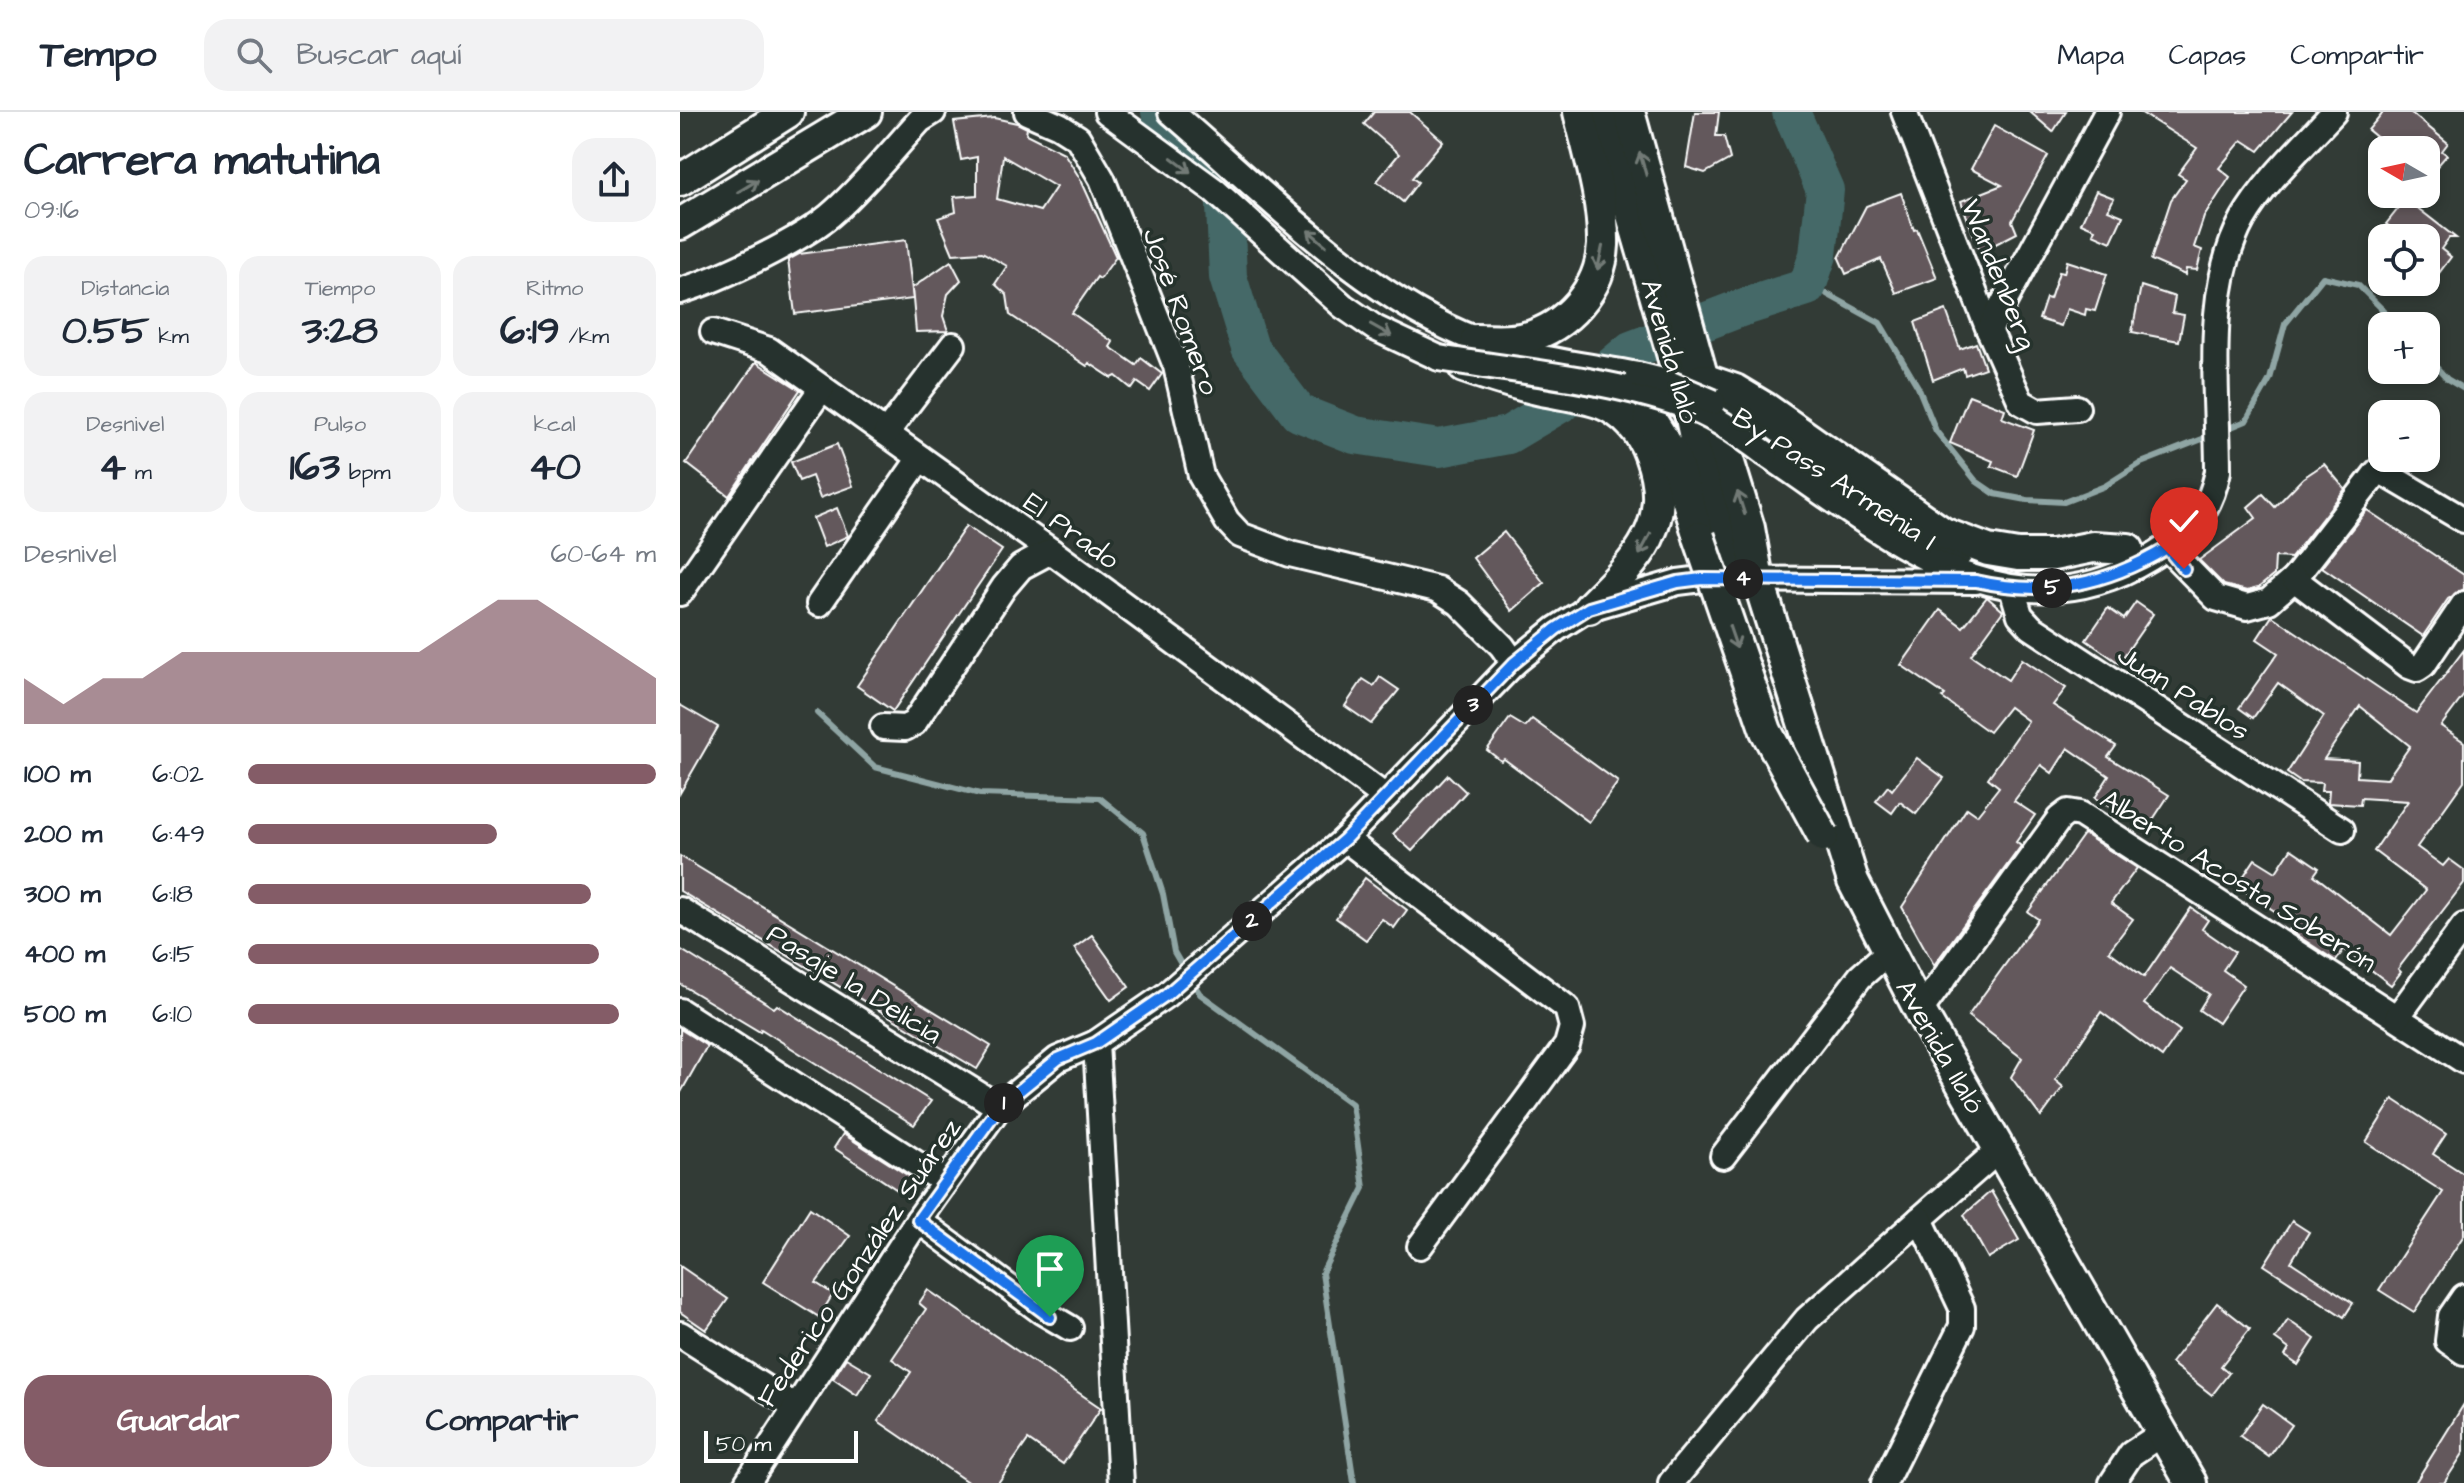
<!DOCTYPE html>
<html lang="es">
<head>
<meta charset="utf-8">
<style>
	:root { --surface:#fff; --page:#f2f2f3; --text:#1f2937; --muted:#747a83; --line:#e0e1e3; --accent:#845c67 }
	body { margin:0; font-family:"Architects Daughter",sans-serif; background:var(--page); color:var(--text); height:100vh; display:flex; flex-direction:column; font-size:30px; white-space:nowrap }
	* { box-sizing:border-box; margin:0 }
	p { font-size:26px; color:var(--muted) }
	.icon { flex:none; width:44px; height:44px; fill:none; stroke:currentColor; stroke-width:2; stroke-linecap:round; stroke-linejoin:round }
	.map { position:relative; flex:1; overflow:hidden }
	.details { display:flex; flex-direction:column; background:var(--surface); width:680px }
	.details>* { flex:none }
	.needle { width:52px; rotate:279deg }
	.buttons { position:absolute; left:1688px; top:24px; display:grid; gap:16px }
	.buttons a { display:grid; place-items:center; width:72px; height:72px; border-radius:16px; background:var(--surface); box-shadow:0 4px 12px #0003; font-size:40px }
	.scale { position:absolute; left:24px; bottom:20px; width:154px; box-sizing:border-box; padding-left:8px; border:4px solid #fff; border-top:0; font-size:22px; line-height:28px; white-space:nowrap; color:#fff; -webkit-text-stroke:6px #26332d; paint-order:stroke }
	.pin { position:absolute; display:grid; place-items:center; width:68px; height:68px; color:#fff; margin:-82px -34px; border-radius:50% 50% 50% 0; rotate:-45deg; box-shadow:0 0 8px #0007 }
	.pin .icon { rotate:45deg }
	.km { position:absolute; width:40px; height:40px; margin:-20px; border-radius:50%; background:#222; color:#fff; font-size:22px; line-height:40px; text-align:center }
	.round { display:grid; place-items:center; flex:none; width:84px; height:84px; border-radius:24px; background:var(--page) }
	.overview { display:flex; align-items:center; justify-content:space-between; height:136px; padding:0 24px }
	h1 { font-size:44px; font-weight:800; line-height:60px }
	.metrics { display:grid; grid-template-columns:repeat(3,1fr); gap:12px; height:136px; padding:8px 24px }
	.metrics div { display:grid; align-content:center; border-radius:20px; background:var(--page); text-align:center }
	.metrics b { font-size:40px; font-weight:800 }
	.metrics small { font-size:22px; font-weight:400 }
	.metrics p { font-size:22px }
	.chart { height:224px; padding:16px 24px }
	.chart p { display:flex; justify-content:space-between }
	.chart svg { width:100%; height:144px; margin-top:8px; fill:var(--accent); opacity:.7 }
	.button { display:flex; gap:16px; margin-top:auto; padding:16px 24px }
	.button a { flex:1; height:92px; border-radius:24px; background:var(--accent); color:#fff; font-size:32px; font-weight:800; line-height:92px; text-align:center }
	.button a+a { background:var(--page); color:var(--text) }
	ul { padding:0 24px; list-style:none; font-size:26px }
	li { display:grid; grid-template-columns:128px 96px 1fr; align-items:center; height:60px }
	li i { height:20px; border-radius:10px; background:var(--accent) }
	header { display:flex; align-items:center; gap:48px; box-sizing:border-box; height:112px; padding:0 40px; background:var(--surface); border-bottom:2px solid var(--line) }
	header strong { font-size:38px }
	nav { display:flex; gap:44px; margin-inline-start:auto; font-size:28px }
	.search { width:560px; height:72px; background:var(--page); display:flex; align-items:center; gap:20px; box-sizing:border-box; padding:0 28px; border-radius:24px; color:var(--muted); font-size:30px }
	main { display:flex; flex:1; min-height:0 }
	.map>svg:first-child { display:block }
</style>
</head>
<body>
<header>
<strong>Tempo</strong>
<div class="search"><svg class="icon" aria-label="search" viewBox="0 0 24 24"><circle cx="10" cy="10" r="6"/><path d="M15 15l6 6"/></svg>Buscar aquí</div>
<nav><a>Mapa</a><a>Capas</a><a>Compartir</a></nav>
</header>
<main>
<section class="details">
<div class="overview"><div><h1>Carrera matutina</h1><p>09:16</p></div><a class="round"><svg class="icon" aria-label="share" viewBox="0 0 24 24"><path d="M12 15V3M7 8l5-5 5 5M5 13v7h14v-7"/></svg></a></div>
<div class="metrics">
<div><p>Distancia</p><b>0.55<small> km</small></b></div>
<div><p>Tiempo</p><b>3:28</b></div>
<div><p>Ritmo</p><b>6:19<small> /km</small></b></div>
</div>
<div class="metrics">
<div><p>Desnivel</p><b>4<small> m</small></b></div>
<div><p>Pulso</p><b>163<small> bpm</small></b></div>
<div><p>kcal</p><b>40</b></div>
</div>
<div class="chart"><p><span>Desnivel</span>60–64 m</p>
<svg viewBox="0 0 160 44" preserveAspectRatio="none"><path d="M0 44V30L10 38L20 30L30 30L40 22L50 22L60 22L70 22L80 22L90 22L100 22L110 14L120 6L130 6L140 14L150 22L160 30V44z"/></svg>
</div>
<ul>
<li><b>100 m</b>6:02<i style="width:100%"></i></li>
<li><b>200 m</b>6:49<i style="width:61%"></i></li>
<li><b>300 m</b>6:18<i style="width:84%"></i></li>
<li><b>400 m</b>6:15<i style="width:86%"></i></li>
<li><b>500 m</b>6:10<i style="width:91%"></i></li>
</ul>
<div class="button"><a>Guardar</a><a>Compartir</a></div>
</section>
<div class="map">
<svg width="1784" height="1371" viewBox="0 0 1784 1371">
	<rect width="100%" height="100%" fill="#323b36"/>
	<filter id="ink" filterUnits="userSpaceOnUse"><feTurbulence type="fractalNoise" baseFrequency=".0125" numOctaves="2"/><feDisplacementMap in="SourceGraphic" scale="16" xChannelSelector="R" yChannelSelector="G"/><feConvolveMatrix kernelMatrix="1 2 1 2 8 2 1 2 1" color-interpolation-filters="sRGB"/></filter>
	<g filter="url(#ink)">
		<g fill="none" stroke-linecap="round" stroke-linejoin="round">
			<g stroke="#8fa5a4" stroke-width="6">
				<path d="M1147,182L1200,211L1238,275L1256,319L1296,369L1315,382L1347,388L1384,390L1425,374L1461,351L1530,324"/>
				<path d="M1746,244L1767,267L1784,277"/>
				<path d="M1544,318L1566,309L1590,267L1605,212L1643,165L1678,173L1719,214"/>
				<path d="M137,601L195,655L300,682L420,686L463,721L483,782L494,840L505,859"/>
				<path d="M511,868L520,882L672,992L684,1076L642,1161L674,1371"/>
			</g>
			<path stroke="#446967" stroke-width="38" d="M480,0L544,70L548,165L570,236L619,301L675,323L759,336L828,323L902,279L951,238L1058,197L1127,175L1138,143L1145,78L1111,0"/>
		</g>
		<g fill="#64595c" stroke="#fff" stroke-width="2" fill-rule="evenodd">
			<path d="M694,0H730L763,29L732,66L738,70L723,90L697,69L719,42L684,12Z"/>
			<path d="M1015,0H1039L1036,24H1044L1050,47L1025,61L1006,55Z"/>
			<path d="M1350,0H1386L1373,20Z"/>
			<path d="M1460,0H1612L1579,39L1562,28L1539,56L1550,65L1524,105L1514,135L1522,138L1517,158L1506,157L1505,163L1471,148L1491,88L1506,67L1498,62L1517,36Z"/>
			<path d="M1703,0H1730L1768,31L1762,39L1767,43L1746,67V38H1712L1688,18Z"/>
			<path d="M314,6L337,11L347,16L346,22L384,41L401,68L436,145L420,167L417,165L392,201L433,230L430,235L456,253L461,246L482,262L470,279L457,270L452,277L436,264L432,266L409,251L407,254L330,203L327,183L315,172L327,154L302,140L273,142L258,106L276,100L274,85L297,83V45L281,48L274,10ZM323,44L376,75L360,99L317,87Z"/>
			<path d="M1314,14L1368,44L1332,109L1337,121L1300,140L1281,89L1322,73L1291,57Z"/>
			<path d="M1416,79L1434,86L1428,98L1443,104L1431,130L1413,122L1415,117L1401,111Z"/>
			<path d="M1221,81L1234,118L1237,117L1257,166L1216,181L1201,147L1166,162L1159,146L1186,94Z"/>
			<path d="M1726,87L1776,126H1769L1761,137L1771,145L1759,161L1749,153L1746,156V126H1724L1706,112Z"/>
			<path d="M226,128L233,187L115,202L108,148L119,142Z"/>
			<path d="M271,149L281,168L268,182L263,204L268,219L236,220L232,176Z"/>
			<path d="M1387,149L1427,162L1415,199L1406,197L1405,203L1387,197L1381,214L1359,207L1366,186L1370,187L1379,160L1384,161Z"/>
			<path d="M1461,174L1495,185L1492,201L1504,203L1499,229L1452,220Z"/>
			<path d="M1266,198L1280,237L1296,231L1305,256L1285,263L1283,256L1253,268L1235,210Z"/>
			<path d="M76,250L120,278L49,384L6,351Z"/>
			<path d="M1289,283L1325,297L1322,306L1354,318L1337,364L1311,354L1313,349L1270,331Z"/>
			<path d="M157,332L173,374L140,386L132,364L119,369L111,350Z"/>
			<path d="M1644,352L1665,377L1611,446L1595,445L1594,463L1578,476L1567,479L1544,473L1519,448L1576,406L1568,395L1583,382L1595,395L1623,366Z"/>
			<path d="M157,396L168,424L144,435L133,406Z"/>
			<path d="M1687,398L1784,463V477L1768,487L1743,524L1642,455Z"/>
			<path d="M286,414L322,438L213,599L177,574Z"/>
			<path d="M824,420L864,471L832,499L793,446Z"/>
			<path d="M1307,485L1323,499L1291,543L1328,568L1342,547L1386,576L1373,593L1436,634L1428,645L1489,683L1466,718L1415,686L1429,664L1388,636L1372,661L1361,653L1334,689L1355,703L1336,730L1341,734L1254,853L1222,795L1287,696L1297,703L1319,675L1308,666L1348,609L1329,595L1309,620L1262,586L1265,583L1221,553L1260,498L1283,515Z"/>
			<path d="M1456,490L1473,502L1439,551L1406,528L1428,496L1444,507Z"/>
			<path d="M1592,504L1736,601L1784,538V583L1761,614L1784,630V669L1737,735L1763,754L1769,747L1784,758V771L1718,857L1721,860L1711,873L1664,837L1656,849L1609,818L1614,812L1557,774L1575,747L1596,760L1611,737L1639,756L1634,763L1711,823L1746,778L1694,739L1728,689L1681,686L1680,693L1648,691L1649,679H1641L1642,671L1620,670L1607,661L1644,604L1598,571L1573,606L1559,596L1598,541L1577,527ZM1680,594L1730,634L1707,667L1677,665L1678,649L1644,647Z"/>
			<path d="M700,565L719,578L691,612L665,594L683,567L694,574Z"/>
			<path d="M0,593L38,615L0,681Z"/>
			<path d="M830,606L845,615L852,607L938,670L909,710L824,647L821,649L807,638Z"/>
			<path d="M1237,646L1264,666L1236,702L1220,690L1212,701L1196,689L1208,674L1212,678Z"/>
			<path d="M768,663L786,680L732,739L713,722Z"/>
			<path d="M1404,722L1457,756L1431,791L1453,807L1429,839L1464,865L1511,796L1528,808L1522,817L1555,840L1543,858L1564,873L1538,911L1519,898L1529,882L1490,856L1464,892L1500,919L1482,945L1421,900L1375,968L1383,975L1361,1005L1331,965L1342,946L1288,904L1358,807L1348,800Z"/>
			<path d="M0,744L311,934L297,957L0,779Z"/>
			<path d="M685,766L727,798L714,816L702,807L686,828L656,806Z"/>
			<path d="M412,823L449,875L431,888L394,836Z"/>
			<path d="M0,837L94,896L97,893L251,989L234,1013L81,917L80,920L0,872Z"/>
			<path d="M0,917L27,934L0,982Z"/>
			<path d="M1713,987L1766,1022L1753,1042L1784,1062V1123L1734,1200L1699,1178L1763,1080L1686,1030Z"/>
			<path d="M163,1022L238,1070L228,1085L154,1036Z"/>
			<path d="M1311,1079L1339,1128L1308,1146L1284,1103Z"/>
			<path d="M130,1096L170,1124L136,1171L153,1182L139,1205L83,1170Z"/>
			<path d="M1612,1109L1629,1120L1611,1150L1673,1191L1664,1205L1584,1153Z"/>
			<path d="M0,1154L48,1187L26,1218L0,1200Z"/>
			<path d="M248,1178L421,1296L383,1352L348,1328L318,1371H289L198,1309L231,1260L212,1247L246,1197L239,1191Z"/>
			<path d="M1537,1191L1570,1217L1541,1254L1549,1261L1532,1283L1491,1251Z"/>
			<path d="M1608,1208L1635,1227L1618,1253L1605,1244L1609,1237L1595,1227Z"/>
			<path d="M166,1246L191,1261L177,1283L153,1267Z"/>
			<path d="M1583,1292L1612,1313L1589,1345L1560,1324Z"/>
			<path d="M1784,1292V1340L1764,1371H1735Z"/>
		</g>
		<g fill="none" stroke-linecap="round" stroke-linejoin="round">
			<g stroke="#fff" stroke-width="30">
				<g id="minor">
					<path d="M347,0L379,14L398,26L422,67L496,254L521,364L547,409L560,423L610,442L757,477L779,491L822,534L834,551"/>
					<path d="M427,0L535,79L663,194L695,216L759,246"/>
					<path d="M491,0C582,78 685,186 797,228C848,247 904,253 958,263"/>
					<path d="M1224,0L1309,218L1341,290L1357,299L1397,296"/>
					<path d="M0,179C40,167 125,127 155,99C186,71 212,39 240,8L253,0"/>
					<path d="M1309,218L1427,0"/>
					<path d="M33,220L89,238L371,439L704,684"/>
					<path d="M1039,292L1096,323L1249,430L1280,442"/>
					<path d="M206,321L273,233"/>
					<path d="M1086,342C1202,419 1326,534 1470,446C1509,422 1529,404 1538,359C1538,278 1523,179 1563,107C1584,70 1625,32 1654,0"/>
					<path d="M1487,436L1536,486L1567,495L1589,489L1614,467L1697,360L1704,361L1784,408"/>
					<path d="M1614,467L1729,554L1737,557L1743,553L1784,492"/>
					<path d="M1332,476L1340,503L1351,515L1662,718"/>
					<path d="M0,481L142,276"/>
					<path d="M139,492L240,346"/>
					<path d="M203,615L225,616L234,611L324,475L341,455L371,439"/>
					<path d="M665,727L887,896L892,915L887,933L740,1134"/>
					<path d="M0,798L319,995"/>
					<path d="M0,899L265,1070"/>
					<path d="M1240,899L1379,707L1388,700L1400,702L1784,949"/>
					<path d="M1718,904L1784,814"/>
					<path d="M416,931L441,1371"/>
					<path d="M1043,1044L1180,865L1208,840"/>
					<path d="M1240,1107L1321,1036"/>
					<path d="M238,1108L361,1199L390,1216"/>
					<path d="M1784,1185L1771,1204L1768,1229L1784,1240"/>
					<path d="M0,1222L115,1295"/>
					<path d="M67,1371L238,1108L319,995L378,947L416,931L486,883L665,727L834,551L876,517L909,496L998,470L1022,467L1296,469"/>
					<path d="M991,1371L1127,1207L1240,1107L1282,1196V1214L1204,1371"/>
					<path d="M1432,1371L1451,1342L1481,1322"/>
				</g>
			</g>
			<g stroke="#fff" stroke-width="36">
				<g id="major">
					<path d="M922,0L1011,306L1021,354L1050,440L1078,467"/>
					<path d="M949,0L1023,267L1069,416L1078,467L1173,769L1240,899L1511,1371"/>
					<path d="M0,68L108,0"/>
					<path d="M0,112L186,0"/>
					<path d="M796,228C812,228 830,230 845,226C887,215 921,177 923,133C924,89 909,42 899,0"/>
					<path d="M784,255C810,264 835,272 861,278C880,282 903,284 921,291C944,300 962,320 970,343C996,413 955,450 909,496"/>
					<path d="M1023,267L1055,278L1085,296L1263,421L1308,438L1338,443H1373L1413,435L1448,437"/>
					<path d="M969,305L994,344L1019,425"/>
				</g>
			</g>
			<use href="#minor" stroke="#26332d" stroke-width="24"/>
			<use href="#major" stroke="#26332d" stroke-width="30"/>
			<g stroke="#fff" stroke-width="30" stroke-linecap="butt">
				<g id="minor-bridge">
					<path d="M759,246C841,260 935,267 1013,297C1040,308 1063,325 1086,342"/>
					<path d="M958,263L986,270L1033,290"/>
				</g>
			</g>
			<g stroke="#fff" stroke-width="36" stroke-linecap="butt">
				<path id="major-bridge" d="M1019,425L1086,619L1143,724"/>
			</g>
			<use href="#minor-bridge" stroke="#26332d" stroke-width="24"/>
			<use href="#major-bridge" stroke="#26332d" stroke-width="30"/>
		</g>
		<defs><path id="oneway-shaft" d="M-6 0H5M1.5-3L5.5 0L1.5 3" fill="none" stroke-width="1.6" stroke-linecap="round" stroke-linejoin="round" transform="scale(2)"/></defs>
		<g stroke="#727a76">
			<use href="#oneway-shaft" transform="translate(963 52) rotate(-106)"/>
			<use href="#oneway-shaft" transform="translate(501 53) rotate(37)"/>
			<use href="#oneway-shaft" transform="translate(68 74) rotate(-31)"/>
			<use href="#oneway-shaft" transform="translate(637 126) rotate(-140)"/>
			<use href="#oneway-shaft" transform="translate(920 146) rotate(102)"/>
			<use href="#oneway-shaft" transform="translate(701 218) rotate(29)"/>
			<use href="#oneway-shaft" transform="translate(1061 391) rotate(-108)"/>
			<use href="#oneway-shaft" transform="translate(965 432) rotate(118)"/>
			<use href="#oneway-shaft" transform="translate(1053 525) rotate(71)"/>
		</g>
	</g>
	<g fill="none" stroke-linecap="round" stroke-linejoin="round" filter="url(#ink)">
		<g stroke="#fff" stroke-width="16">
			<path id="route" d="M370,1205L238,1108L319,995L378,947L416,931L486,883L665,727L834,551L876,517L909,496L998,470L1022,467L1296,469C1366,485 1426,473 1487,436L1504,457"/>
		</g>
		<use href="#route" stroke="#1a73e8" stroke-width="10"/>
	</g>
	<g text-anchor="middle" stroke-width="7" stroke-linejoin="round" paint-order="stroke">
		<g font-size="28" fill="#fff" stroke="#26332d">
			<text transform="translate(1320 162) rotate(68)" y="10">Wandenberg</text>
			<text transform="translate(502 199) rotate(70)" y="10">José Romero</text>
			<text transform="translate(991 239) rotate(74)" y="10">Avenida Ilaló</text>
			<text transform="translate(1155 366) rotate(33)" y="10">By Pass Armenia I</text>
			<text transform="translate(392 418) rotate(36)" y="10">El Prado</text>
			<text transform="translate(1504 580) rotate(33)" y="10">Juan Pablos</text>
			<text transform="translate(1559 768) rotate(32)" y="10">Alberto Acosta Soberón</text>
			<text transform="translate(175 871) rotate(32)" y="10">Pasaje la Delicia</text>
			<text transform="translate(1261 934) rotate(60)" y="10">Avenida Ilaló</text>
			<text transform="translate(178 1150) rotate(-56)" y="10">Federico González Suárez</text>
		</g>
	</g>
</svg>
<div class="buttons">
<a><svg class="needle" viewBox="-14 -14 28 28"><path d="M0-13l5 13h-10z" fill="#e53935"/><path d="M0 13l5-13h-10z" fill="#747a83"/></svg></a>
<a><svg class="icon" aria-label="locate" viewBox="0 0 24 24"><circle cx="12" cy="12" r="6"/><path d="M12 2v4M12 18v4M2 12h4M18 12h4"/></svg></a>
<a>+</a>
<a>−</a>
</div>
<div class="scale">50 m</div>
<div class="pin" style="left:370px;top:1205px;background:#1e9e55"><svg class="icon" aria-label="arrive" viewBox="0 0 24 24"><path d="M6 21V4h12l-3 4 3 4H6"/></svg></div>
<div class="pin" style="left:1504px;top:457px;background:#d93025"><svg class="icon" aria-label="check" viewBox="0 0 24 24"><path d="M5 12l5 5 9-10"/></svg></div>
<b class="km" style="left:324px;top:991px">1</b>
<b class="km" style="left:572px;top:809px">2</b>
<b class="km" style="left:793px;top:593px">3</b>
<b class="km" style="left:1063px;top:467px">4</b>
<b class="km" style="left:1372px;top:476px">5</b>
</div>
</main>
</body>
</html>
